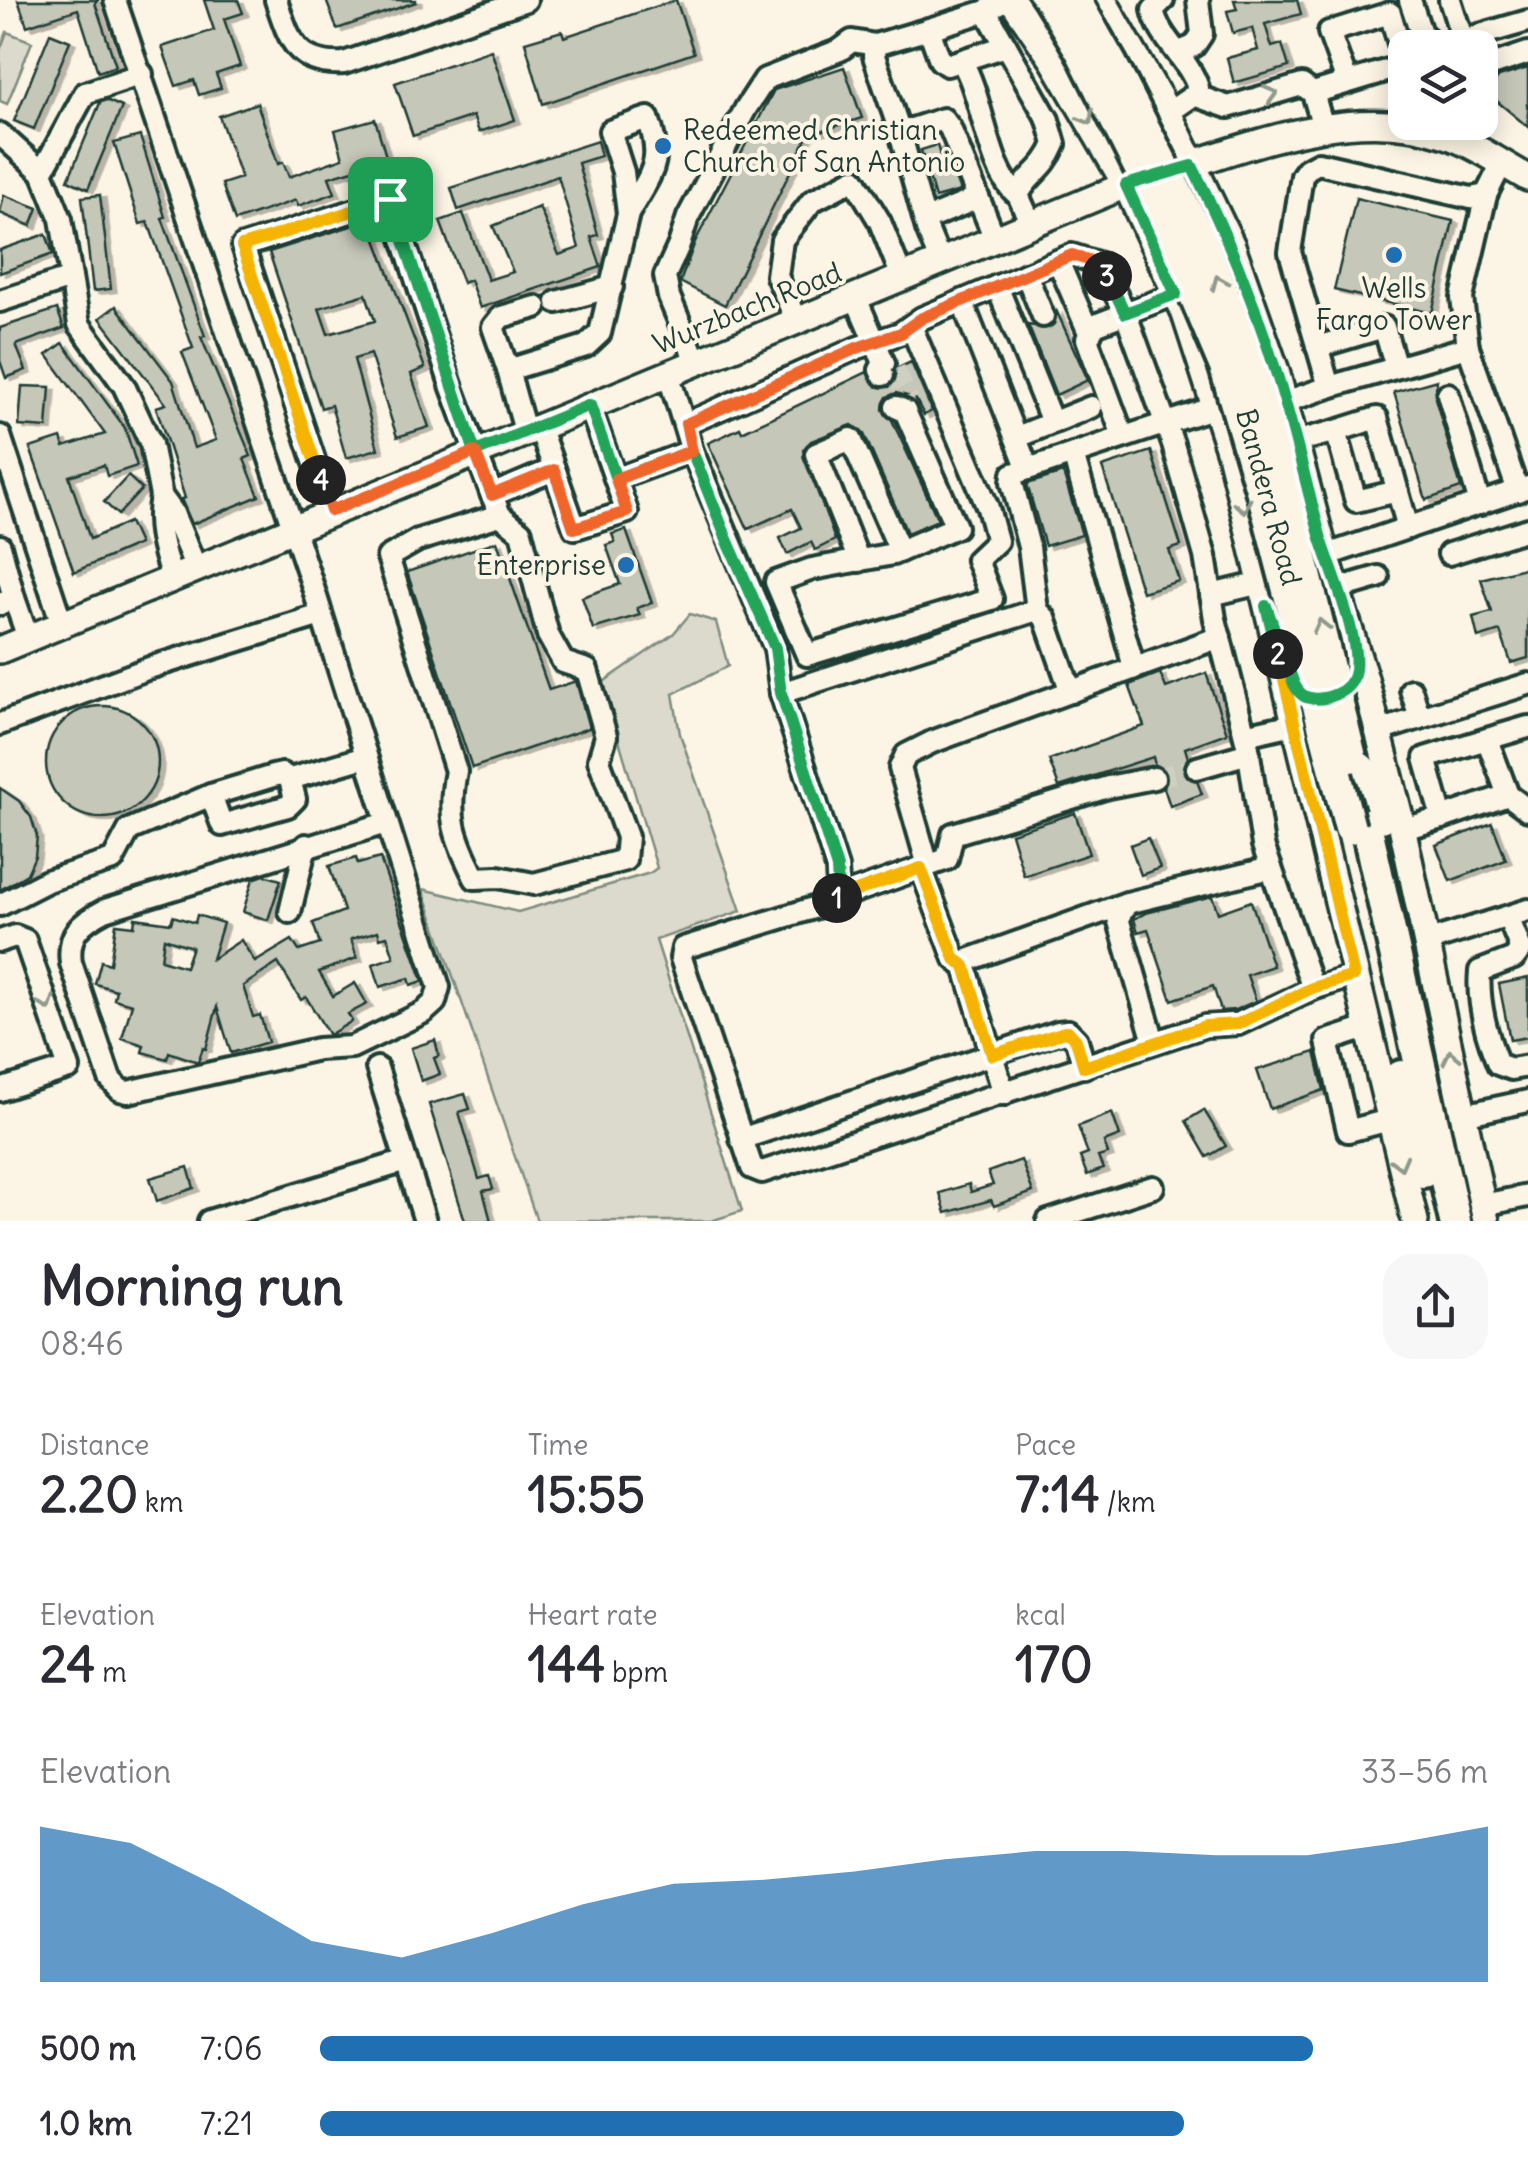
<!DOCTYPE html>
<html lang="en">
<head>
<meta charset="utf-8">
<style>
	:root { --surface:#fff; --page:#f7f7f7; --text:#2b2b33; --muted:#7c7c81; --accent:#1f6fb2 }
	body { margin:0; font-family:Delius,sans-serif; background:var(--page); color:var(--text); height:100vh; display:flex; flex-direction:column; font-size:38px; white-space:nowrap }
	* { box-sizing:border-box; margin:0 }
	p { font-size:32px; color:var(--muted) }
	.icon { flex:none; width:55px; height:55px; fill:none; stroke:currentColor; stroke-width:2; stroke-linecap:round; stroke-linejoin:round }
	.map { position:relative; height:1221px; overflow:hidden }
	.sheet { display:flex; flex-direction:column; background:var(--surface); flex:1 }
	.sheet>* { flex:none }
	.controls { position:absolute; left:1388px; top:30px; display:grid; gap:20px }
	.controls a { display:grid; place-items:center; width:110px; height:110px; border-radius:20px; background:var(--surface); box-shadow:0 5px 25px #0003; font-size:50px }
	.pin { position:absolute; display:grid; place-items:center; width:85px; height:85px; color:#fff; margin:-42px; border-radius:20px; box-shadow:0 5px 15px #0006 }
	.km { position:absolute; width:50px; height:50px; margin:-25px; border-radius:50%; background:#222; color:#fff; font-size:28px; line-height:50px; text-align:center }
	.round { display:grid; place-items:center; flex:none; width:105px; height:105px; border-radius:30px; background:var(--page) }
	.head { display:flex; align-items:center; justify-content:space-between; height:170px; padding:0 40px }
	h1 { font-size:55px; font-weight:700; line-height:75px }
	.figures { display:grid; grid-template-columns:repeat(3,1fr); gap:15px; height:170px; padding:10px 40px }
	.figures div { display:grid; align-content:center }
	.figures b { font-size:50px; font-weight:700 }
	.figures small { font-size:28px; font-weight:400 }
	.figures p { font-size:28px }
	.chart { height:280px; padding:20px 40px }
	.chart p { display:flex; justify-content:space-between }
	.chart svg { width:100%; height:180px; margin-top:10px; fill:var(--accent); opacity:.7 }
	ul { padding:0 40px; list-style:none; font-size:32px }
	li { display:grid; grid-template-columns:160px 120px 1fr; align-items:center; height:75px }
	li i { height:25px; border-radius:12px; background:var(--accent) }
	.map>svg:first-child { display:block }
</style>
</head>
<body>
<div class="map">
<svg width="1528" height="1221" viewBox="0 0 1528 1221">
	<defs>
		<filter id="shadow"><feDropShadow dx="5.5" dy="3" stdDeviation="0" flood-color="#0004"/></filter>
	</defs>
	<rect width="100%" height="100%" fill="#fcf5e5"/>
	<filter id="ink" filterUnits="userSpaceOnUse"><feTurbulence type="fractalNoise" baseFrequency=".01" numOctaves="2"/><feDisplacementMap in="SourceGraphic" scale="20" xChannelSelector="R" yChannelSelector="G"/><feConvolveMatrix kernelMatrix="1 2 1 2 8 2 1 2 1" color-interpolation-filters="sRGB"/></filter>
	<g filter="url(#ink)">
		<g fill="#dcdacc" stroke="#7e8c80" stroke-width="2.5">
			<path d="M7,32L32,42L7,104L0,101V50Z"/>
			<path d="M690,614L716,622L728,666L673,694L680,734L741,911L656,940L742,1211L711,1221H537L423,889L518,912L650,873L657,868L602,683L673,634Z"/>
		</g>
		<g fill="#c5c7b9" stroke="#1f3d34" stroke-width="2.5" fill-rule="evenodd" filter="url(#shadow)">
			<path d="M18,0H98L95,3L116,66L98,72L78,9L27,26Z"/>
			<path d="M204,0H238L243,13L224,19L240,66L216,74L221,88L199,95L194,80L176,86L162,47L214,30Z"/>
			<path d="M326,0H416V2L337,29Z"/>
			<path d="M676,0L694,53L543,104L525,42L562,31L564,37Z"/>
			<path d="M1234,0H1297L1301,14L1265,24L1272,47L1282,44L1289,67L1234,83L1227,58L1258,50L1252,28L1233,33L1227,11L1237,9Z"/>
			<path d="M50,33L70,41L34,129L14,121Z"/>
			<path d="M491,50L515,120L479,132L473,116L413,136L395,83Z"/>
			<path d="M844,67L862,118L808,135L725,305L680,282L695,242L774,90Z"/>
			<path d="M1528,68V127L1486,92L1499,77Z"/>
			<path d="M106,100L122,107L88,189L68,180L100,103Z"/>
			<path d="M257,103L278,164L283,162L289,177L343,158L335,130L375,119L387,160L329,177L335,193L298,206L296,200L235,221L222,184L241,178L219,116Z"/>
			<path d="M140,136L165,217L162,218L205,336L201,337L251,456L244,459L259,496L192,524L181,499L185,498L156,407L166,404L100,318L116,306L173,381L194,448L216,440L182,352L193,348L148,222L140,224L114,143Z"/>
			<path d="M597,141L601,156L578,163L598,235L591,237L601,267L480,308L470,280L463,283L440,221L463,213L488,280L513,272L493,226L539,207L559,255L579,248L558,176L458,210L451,188Z"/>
			<path d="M937,145L941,159L947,158L960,191L935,198L921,150Z"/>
			<path d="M4,195L38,208L31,226L0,213Z"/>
			<path d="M100,195L111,289L93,291L82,197Z"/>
			<path d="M1356,198L1453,221L1432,313L1334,290Z"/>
			<path d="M373,219L378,236L375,237L425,368L411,374L429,427L397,437L370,354L354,359L378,449L346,458L331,405L321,408L269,252ZM366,294L375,321L328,334L319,308Z"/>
			<path d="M46,234L53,254L0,273V250Z"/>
			<path d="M57,309L64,328L16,345L26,370L6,378L0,361V328Z"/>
			<path d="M1057,312L1088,380L1056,395L1028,325L1049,328L1054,324Z"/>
			<path d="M63,343L125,428L137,466L107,476L104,465L69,476L90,539L129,522L139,544L74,572L30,448L61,438L64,447L105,434L47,355Z"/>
			<path d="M911,362L932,411L924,415L915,398L896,393L887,397L883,409L892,420L938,520L907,533L864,434L852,425L811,441L803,450L835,540L815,550L811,542L787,554L780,538L801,528L792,509L748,529L708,443L740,428L742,432L867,372L876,386L889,387L895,381L896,369Z"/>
			<path d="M1437,380L1435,398L1461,488L1426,500L1394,392Z"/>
			<path d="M22,386L50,387L47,428L19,426Z"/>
			<path d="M1151,451L1181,546L1169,550L1179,581L1142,592L1102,467Z"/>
			<path d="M1063,473L1082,535L1045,546L1027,484Z"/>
			<path d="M128,476L142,489L118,515L104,502Z"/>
			<path d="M626,530L652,603L637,608L640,615L593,629L582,597L620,584L606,545L615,542L612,534Z"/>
			<path d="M497,541L549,690L576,681L589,728L472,768L407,572Z"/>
			<path d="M1528,567V658L1511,663L1500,631L1478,638L1473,617L1492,612L1481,579Z"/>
			<path d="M1160,673L1166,688L1206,673L1227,733L1185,748L1188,758L1184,764V773L1197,781L1202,794L1170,806L1164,788L1167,774L1155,765L1153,757L1059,787L1049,760L1144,726L1129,685Z"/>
			<circle cx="102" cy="762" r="56"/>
			<path d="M0,788L19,801L31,817L37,836L35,856L27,874L0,890Z"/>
			<path d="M1075,813L1089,854L1024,876L1011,833Z"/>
			<path d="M1492,823L1506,860L1450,881L1436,845Z"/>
			<path d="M1148,838L1160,868L1141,875L1130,845Z"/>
			<path d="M356,858L358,864L380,858L423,981L411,985L409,978L380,987L373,964L394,957L387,936L380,938L378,931L351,939L357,958L319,972L333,996L355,983L367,1004L348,1014L352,1021L329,1035L306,997L301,1000L278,963L243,986L253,1017L260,1015L268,1042L231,1053L217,1007L206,1049L203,1048L198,1062L169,1052L167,1059L142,1052L144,1045L122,1038L132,1004L114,999L116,990L95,984L101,961L110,964L116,924L134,926L135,918L171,923L173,916L195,923L197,915L223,923L212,959L241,940L255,962L292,940L299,951L320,944L313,923L344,911L329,866ZM164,938L192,947L185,967L161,960Z"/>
			<path d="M264,875L281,880L268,920L243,912L253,879Z"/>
			<path d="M1212,896L1218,913L1251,901L1273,966L1247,975L1256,1001L1235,1010L1221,1011L1213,986L1172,1000L1148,929L1138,932L1134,919L1146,913Z"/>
			<path d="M1528,978V1037L1510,1040L1499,984Z"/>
			<path d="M435,1040L439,1056L434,1058L440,1074L421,1081L411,1048Z"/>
			<path d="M1315,1052L1324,1090L1270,1109L1257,1070Z"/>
			<path d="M465,1094L470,1109L459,1112L479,1179L489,1176L493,1189L483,1191L491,1221H465L429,1104Z"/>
			<path d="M1204,1110L1226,1146L1207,1157L1186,1121Z"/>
			<path d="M1112,1113L1120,1136L1104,1142L1108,1154L1098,1157L1103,1169L1087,1175L1080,1157L1088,1154L1078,1126Z"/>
			<path d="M1021,1160L1033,1192L994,1206L991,1200L946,1213L940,1193L969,1184L971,1192L993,1185L988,1172Z"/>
			<path d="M188,1167L194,1188L157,1201L150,1178Z"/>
		</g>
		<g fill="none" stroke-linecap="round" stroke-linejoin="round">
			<g stroke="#d0d0c2" stroke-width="20" stroke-dasharray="20 10" stroke-linecap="butt">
				<path d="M895,369L909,401"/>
				<path d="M1154,778L1197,768"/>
			</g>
			<g stroke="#1f3d34" stroke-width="28">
				<g id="minor">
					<path d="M115,0L311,581L439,987L435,1002L424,1012L352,1047L318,1049L128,1092L120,1090L110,1079L71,963C67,934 80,923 105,910L386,823"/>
					<path d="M276,0C289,39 296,66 344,63L526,0"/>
					<path d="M1163,0L1153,10C1159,39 1189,59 1198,88L1194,95L1168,113"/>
					<path d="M1410,0L1421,33L1438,47L1528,21"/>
					<path d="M1450,0L1463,41"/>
					<path d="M986,11L1006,46L947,65L940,60L929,29L986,11L1005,0"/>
					<path d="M929,29L875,45L874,56L899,129H912L943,119L950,128L995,239"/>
					<path d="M1006,46L1048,120L1055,144C1044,171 1028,174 1018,195L1031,224"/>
					<path d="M1179,52L1194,46L1202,34L1198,0"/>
					<path d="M962,62C983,96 988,173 1018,195"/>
					<path d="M1480,69L1528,53"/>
					<path d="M1347,82L1329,32L1390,13L1405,64"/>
					<path d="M1194,95L1228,107L1302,85L1313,93"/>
					<path d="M1323,127L1313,93L1405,65"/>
					<path d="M899,129L927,229L940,261"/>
					<path d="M0,134L42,172L61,219L79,324L124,386L151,444L161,496L172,511L196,568"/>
					<path d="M1502,163L1486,195L1471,198L1318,163L1307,169L1302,176L1290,252L1329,387L1468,347L1518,491"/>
					<path d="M42,172L85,93L142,74"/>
					<path d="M925,220L978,198"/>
					<path d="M1058,261L1090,335"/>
					<path d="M1026,274L1043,316"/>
					<path d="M997,286L1052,422"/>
					<path d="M855,296L884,363L880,370L883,375"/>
					<path d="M0,301L71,278"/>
					<path d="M962,301L1028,469"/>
					<path d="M557,302L612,287"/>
					<path d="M796,320L777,276L782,240L812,201L854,179L880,222L902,277"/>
					<path d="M1317,347L1384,327L1396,367"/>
					<path d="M1468,347L1462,298L1486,195"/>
					<path d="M696,361L669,297L665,276L679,245L688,217L746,108L765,79L840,50L852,41L875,45"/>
					<path d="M508,370L493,327L501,317L536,307"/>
					<path d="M668,373L692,451L775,648L781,693L837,868L838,888L834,899L823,905L683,948L681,958L752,1168L762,1172L1205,1026L1238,1024L1313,989L1354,976"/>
					<path d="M1448,394L1480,504"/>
					<path d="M1285,402L1329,387"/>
					<path d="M896,407L905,411L956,527L893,554L812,569L776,582L807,655L992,599L977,560L997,541L988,508L911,326"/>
					<path d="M686,424L857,348L901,333L922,318L1072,255L1101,264L1127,317L1173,444L1205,556L1215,619L1248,748L1263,845L1313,989"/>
					<path d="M539,426L575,528L627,512L589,405"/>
					<path d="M525,431L508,370L586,346L600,333L628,214L623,172L610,131L648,118C665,165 650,173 628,214"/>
					<path d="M0,436L62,624"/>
					<path d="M1123,436L1087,339L1095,325L1176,294"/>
					<path d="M1017,437L1091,407"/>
					<path d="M1295,442L1336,431"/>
					<path d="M1073,454L1134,667"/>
					<path d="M616,479L692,451"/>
					<path d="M1398,491L1356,501L1336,431L1377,418L1408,528"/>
					<path d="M492,495L500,515L418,540L388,557L456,771C447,817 454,836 475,878L498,877L534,884L625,860L627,837L599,760L606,736L587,670L563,662L548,635L521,532L500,515"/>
					<path d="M161,496C155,524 163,552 172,578"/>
					<path d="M331,511L243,246L390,199L451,385L492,495L554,469"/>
					<path d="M0,546L14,598"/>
					<path d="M1449,554L1528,529"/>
					<path d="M1327,555L1528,487"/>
					<path d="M859,561L816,454L851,439L900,551"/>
					<path d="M1337,589L1378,577"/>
					<path d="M1211,595L1261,583"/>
					<path d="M0,604L14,598L28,638"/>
					<path d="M1037,610L1045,618L1071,692"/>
					<path d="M781,693L1037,610L1029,547L1012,482L1013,474L1215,407"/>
					<path d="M1420,718L1528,684"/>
					<path d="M0,724L152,667L321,615"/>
					<path d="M1379,731L1420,718L1411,690"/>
					<path d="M1245,735L1294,724"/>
					<path d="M1487,739L1528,727"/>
					<path d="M1197,768L1249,753"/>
					<path d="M290,779L295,799L288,806L222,825L211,795L273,776L282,774L290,779L365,757"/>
					<path d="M1442,818L1508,795"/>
					<path d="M1403,829L1442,818L1425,758L1487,739L1508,795L1528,810"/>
					<path d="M928,866L900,768L906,755L932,742L1220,637"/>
					<path d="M921,868L955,959L965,967L1004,1094"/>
					<path d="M834,899L947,859L953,834L1108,787L1154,778"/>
					<path d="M0,905L47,881L113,860L129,830L211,795"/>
					<path d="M290,912L306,845"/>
					<path d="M1508,917L1521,949L1514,958L1480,971C1477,1001 1487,1037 1498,1064L1511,1069L1528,1066"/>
					<path d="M0,941L15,936L25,940L69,1068L0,1090"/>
					<path d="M1426,942L1528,910"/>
					<path d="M960,963L1127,903"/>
					<path d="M1367,1028L1327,1041L1348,1131L1389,1120"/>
					<path d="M1154,1042L1118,918L1127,903L1271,868"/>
					<path d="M377,1068L425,1221"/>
					<path d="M1463,1115L1528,1101"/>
					<path d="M741,1139L1058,1032L1068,1031L1077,1040L1084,1067"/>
					<path d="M1482,1205L1528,1196"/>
					<path d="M209,1221L406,1161"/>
					<path d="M1048,1221L1153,1187"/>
				</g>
			</g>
			<g stroke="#1f3d34" stroke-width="32">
				<g id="major">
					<path d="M1012,0L1053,60L1126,185L1184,311L1230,453L1415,1221"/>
					<path d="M1103,0L1168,113L1232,246L1276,371L1321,539L1365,679L1400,817L1486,1221"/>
					<path d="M0,650L1126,185C1226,156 1343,99 1446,135C1475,145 1501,163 1528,178"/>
					<path d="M1331,770L1346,765L1361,766L1369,774L1383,819"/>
				</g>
			</g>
			<g stroke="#1f3d34" stroke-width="38">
				<g id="highway">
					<path d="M1366,824L1455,1221"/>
					<path d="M1401,1076L1423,1172"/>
				</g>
			</g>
			<use href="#minor" stroke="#fcf5e5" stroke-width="20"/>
			<use href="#major" stroke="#fcf5e5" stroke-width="25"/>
			<use href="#highway" stroke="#fcf5e5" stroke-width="30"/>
			<g stroke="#1f3d34" stroke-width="38" stroke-linecap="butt">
				<g id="highway-bridge">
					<path d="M1050,0L1081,51L1149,187L1225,367L1266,506L1350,828"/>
					<path d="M1075,0L1112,65L1198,233L1256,372L1351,757"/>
				</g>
			</g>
			<use href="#highway-bridge" stroke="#fcf5e5" stroke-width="30"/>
		</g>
		<defs><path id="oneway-chevron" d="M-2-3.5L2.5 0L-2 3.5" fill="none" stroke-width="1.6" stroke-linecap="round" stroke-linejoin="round" transform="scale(2.5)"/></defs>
		<g stroke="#8e998c">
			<use href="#oneway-chevron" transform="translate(1271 94) rotate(-16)"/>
			<use href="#oneway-chevron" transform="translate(1087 118) rotate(60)"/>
			<use href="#oneway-chevron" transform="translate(1219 282) rotate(-113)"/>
			<use href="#oneway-chevron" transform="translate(1243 506) rotate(77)"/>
			<use href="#oneway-chevron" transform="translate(1321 626) rotate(-104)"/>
			<use href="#oneway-chevron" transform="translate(47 1004) rotate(71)"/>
			<use href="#oneway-chevron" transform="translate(1451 1057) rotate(-102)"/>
			<use href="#oneway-chevron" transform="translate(1400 1163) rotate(75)"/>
		</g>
	</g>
	<g fill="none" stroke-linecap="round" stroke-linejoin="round" filter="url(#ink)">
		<g stroke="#fff" stroke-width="20">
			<path id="split-1" d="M390,199L475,452L590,405L616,479L692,451L726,537L775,648L781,693L837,868L838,888L834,899L837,898"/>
		</g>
		<g stroke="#fff" stroke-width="20">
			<path id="split-2" d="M837,898L921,868L955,959L965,966L992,1055L1068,1031L1076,1040L1084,1067L1205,1026L1238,1024L1312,988L1354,976L1278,654"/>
		</g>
		<g stroke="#fff" stroke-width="20">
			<path id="split-3" d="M1107,276L1125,313L1176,294L1126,185L1192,166C1226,233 1254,301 1276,372C1293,425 1305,481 1320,535C1330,569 1363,642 1354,675C1350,692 1326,701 1310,698C1302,697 1298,691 1294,684L1266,606L1278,654"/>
		</g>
		<g stroke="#fff" stroke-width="20">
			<path id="split-4" d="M321,480L331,511L475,452L492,495L554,470L574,528L627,512L616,479L692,451L686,424L857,348L901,333L922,318L1072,255L1101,264L1107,276"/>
		</g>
		<g stroke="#fff" stroke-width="20">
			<path id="split-5" d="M321,480L242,246L390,199"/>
		</g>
		<use href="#split-1" stroke="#22a559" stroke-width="12"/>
		<use href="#split-2" stroke="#f5b400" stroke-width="12"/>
		<use href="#split-3" stroke="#22a559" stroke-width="12"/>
		<use href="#split-4" stroke="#f0652b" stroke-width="12"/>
		<use href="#split-5" stroke="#f5b400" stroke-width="12"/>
	</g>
	<g fill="#1f6fb2" stroke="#fcf5e5" stroke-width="4">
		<circle cx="663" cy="146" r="10"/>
		<circle cx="1394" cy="255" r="10"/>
		<circle cx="626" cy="565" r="10"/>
	</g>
	<g text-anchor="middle" stroke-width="8" stroke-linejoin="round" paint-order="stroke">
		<g font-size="28" fill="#1f3d34" stroke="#fcf5e5" text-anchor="start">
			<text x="683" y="140">Redeemed Christian<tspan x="683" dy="32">Church of San Antonio</tspan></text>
			<text x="1394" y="298" text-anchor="middle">Wells<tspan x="1394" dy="32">Fargo Tower</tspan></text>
			<text x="606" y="575" text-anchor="end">Enterprise</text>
		</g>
		<g font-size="28" fill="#1f3d34" stroke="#fcf5e5">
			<text transform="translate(747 308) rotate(-22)" y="10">Wurzbach Road</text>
			<text transform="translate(1269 497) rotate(75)" y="10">Bandera Road</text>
		</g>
	</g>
</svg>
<div class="controls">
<a><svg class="icon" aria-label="layers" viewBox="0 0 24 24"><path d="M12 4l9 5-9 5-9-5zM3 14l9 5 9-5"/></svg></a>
</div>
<div class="pin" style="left:390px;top:199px;background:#1e9e55"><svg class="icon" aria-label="arrive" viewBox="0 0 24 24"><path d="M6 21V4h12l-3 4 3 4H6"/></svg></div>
<b class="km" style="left:837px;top:898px">1</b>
<b class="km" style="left:1278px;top:654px">2</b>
<b class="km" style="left:1107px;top:276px">3</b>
<b class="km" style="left:321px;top:480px">4</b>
</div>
<section class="sheet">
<div class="head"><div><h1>Morning run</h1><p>08:46</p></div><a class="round"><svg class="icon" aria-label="share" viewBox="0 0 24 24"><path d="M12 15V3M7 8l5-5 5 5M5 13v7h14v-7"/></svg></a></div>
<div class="figures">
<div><p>Distance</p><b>2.20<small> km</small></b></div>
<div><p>Time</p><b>15:55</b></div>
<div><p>Pace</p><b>7:14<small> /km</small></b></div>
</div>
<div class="figures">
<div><p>Elevation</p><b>24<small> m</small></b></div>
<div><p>Heart rate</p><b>144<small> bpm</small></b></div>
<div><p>kcal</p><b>170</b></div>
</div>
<div class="chart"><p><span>Elevation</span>33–56 m</p>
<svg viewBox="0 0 160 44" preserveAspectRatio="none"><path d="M0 44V6L10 10L20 21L30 34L40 38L50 32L60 25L70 20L80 19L90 17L100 14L110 12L120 12L130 13L140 13L150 10L160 6V44z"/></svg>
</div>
<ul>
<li><b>500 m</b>7:06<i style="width:85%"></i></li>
<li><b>1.0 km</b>7:21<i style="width:74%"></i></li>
</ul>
</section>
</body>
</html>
